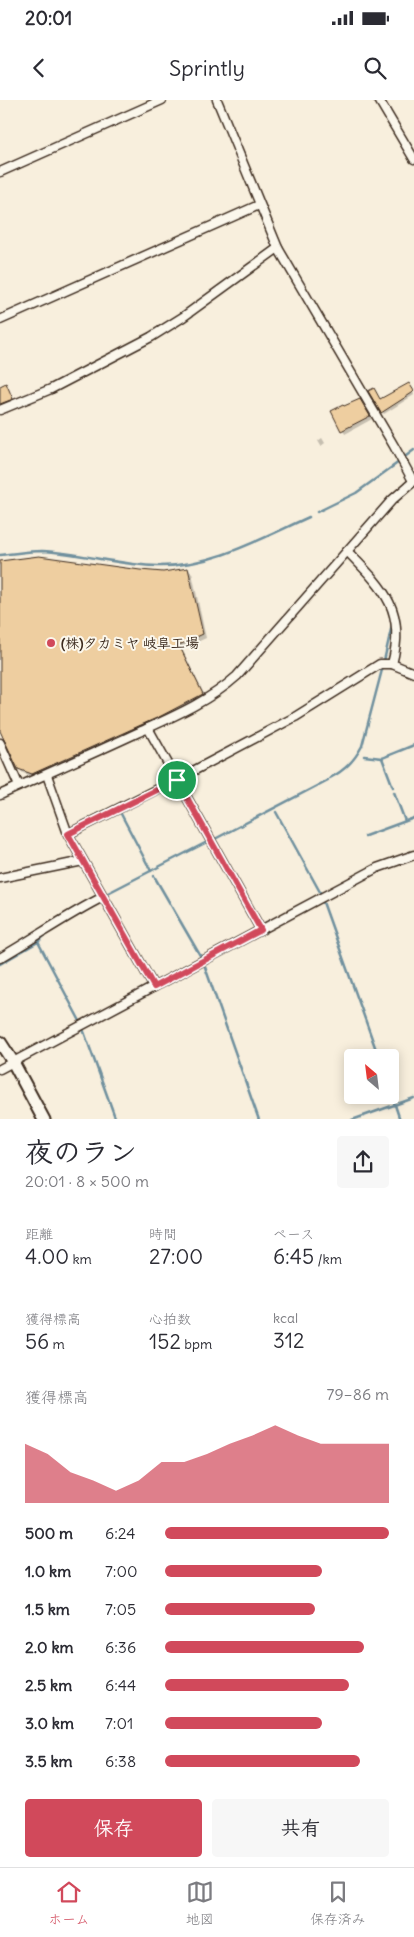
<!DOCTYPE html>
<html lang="ja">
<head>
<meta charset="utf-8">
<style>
	:root { --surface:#fff; --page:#f7f7f7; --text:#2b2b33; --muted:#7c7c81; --line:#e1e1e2; --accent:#d1495b }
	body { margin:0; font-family:Delius,"Klee One",sans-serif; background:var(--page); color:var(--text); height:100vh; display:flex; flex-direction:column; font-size:19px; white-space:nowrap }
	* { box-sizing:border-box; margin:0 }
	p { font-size:16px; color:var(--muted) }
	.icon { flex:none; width:28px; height:28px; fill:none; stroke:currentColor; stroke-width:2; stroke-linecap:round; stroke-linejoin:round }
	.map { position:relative; height:1019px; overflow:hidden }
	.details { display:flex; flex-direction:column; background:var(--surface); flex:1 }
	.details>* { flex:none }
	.needle { width:32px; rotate:332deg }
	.tools { position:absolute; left:344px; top:949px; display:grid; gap:10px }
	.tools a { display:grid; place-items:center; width:55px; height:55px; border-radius:5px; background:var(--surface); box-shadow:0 2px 12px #0003; font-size:25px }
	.pin { position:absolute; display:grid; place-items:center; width:42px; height:42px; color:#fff; margin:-21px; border:2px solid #fff; border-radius:50%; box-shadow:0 1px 5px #0007 }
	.round { display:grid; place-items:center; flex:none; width:52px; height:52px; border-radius:5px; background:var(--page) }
	.summary { display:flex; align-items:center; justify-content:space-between; height:85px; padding:0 25px }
	h1 { font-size:28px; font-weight:600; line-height:38px }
	.metrics { display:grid; grid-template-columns:repeat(3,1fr); gap:8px; height:85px; padding:5px 25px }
	.metrics div { display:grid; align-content:center }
	.metrics b { font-size:21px; font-weight:600 }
	.metrics small { font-size:14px; font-weight:400 }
	.metrics p { font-size:14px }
	.chart { height:140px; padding:10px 25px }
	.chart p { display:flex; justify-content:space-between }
	.chart svg { width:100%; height:90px; margin-top:5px; fill:var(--accent); opacity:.7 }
	.cta { display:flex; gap:10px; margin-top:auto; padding:10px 25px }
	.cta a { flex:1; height:58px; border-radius:5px; background:var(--accent); color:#fff; font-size:20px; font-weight:600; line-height:58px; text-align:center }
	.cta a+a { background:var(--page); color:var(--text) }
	ul { padding:0 25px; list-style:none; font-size:16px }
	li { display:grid; grid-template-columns:80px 60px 1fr; align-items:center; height:38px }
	li i { height:12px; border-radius:6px; background:var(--accent) }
	.status { display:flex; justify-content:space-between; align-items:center; height:35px; padding:0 25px; background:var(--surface); direction:ltr }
	.status svg { height:14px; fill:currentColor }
	header { display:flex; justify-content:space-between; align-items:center; height:65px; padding:0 25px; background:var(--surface); font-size:22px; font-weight:600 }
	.tabs { display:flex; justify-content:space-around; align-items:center; height:70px; border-top:1px solid var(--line); background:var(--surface); font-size:14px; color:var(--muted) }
	.tabs a { display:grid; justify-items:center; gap:2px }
	.tabs .selected { color:var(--accent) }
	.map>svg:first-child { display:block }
</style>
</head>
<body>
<div class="status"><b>20:01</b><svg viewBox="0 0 49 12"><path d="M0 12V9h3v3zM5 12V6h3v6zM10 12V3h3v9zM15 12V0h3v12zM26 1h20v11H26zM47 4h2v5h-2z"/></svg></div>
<header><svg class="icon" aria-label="back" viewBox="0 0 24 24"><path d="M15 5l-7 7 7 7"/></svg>Sprintly<svg class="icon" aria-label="search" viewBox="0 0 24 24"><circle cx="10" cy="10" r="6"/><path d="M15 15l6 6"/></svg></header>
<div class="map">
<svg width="414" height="1020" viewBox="0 0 414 1020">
	<rect width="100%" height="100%" fill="#f8efdd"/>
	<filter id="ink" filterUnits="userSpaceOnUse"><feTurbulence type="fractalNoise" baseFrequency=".02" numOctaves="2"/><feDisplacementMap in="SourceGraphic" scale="10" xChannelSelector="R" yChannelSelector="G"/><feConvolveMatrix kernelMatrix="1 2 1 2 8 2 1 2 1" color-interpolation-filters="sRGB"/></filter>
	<g filter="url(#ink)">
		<g fill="#0003">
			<path d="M5,285L15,302L0,308V287Z"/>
			<path d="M411,286L414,295L384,314L382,312L381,300Z"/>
			<path d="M360,301L372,319L345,334L332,312Z"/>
			<path d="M322,338L325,343L321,346L318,341Z"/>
			<path d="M0,462L163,473L188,469L192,473L206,538L182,549L206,598L37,678L23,673L19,669L0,628Z"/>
		</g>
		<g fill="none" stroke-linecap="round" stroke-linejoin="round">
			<g stroke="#6f909e" stroke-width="2.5">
				<path d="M406,356L414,350"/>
				<path d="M317,412L356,393L399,362"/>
				<path d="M0,455C13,454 28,451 42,451C81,453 119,465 158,466C212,467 262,438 309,417"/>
				<path d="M384,561L392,525"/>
				<path d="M364,656L382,658L414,645"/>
				<path d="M382,658L393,687"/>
				<path d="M330,678C345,670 354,661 362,646L383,566"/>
				<path d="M394,692L405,721"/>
				<path d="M126,709L120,712L151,771"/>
				<path d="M276,712L320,792"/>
				<path d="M365,736L414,718"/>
				<path d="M213,740L328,680"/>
				<path d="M154,776L201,857"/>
				<path d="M104,795L207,742"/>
				<path d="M323,802L379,958"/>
				<path d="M38,842L45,835"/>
				<path d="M0,864L38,842L81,923"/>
				<path d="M205,867L259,1020"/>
				<path d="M83,929L116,1020"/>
				<path d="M390,990L400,1020"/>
				<path d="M352,1020L414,998"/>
			</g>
		</g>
		<g fill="#eecea0" stroke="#3b2a1e">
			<path d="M6,283L13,299L0,304V286Z"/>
			<path d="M409,283L414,291L412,293L381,313L368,291L374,288L380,299Z"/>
			<path d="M360,299L370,316L341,331L331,311L343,305L344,306Z"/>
			<path d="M39,456L140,470L163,472L188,468L203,534L179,545L203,594L161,616L32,674L18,669L0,631V461Z"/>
		</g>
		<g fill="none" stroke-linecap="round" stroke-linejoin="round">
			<g stroke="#3b2a1e" stroke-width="11">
				<g id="street">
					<path d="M217,0L278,148L394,346L413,381"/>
					<path d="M379,0L414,59"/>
					<path d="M0,72L162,0"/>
					<path d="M0,220L259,105"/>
					<path d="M0,310L51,289L151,237L183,217L278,148"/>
					<path d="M347,451C382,487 407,509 392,564"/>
					<path d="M148,628L261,830"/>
					<path d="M0,643L19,686"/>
					<path d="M47,675L68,734L154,887"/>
					<path d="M0,695C46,674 92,654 137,633C172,617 208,602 237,576L392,400L414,381"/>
					<path d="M68,734L195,670L295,617L380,564H392L414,573"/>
					<path d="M0,778L83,761"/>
					<path d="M0,858C35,838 67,815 103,797"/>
					<path d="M0,969L377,768L414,755"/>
				</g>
			</g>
			<g stroke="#3b2a1e" stroke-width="15">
				<path id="secondary" d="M0,942L13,962L44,1020"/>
			</g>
			<use href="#street" stroke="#fbf7ec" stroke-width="8"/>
			<use href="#secondary" stroke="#fbf7ec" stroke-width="11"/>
		</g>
	</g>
	<g fill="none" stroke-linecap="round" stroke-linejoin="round" filter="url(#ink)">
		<g stroke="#fff" stroke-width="10">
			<path id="route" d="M177,680L261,830L154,887L68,734Z"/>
		</g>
		<use href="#route" stroke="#d1495b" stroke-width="6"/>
	</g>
	<circle fill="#d1495b" stroke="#fbf7ec" stroke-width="2" cx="51" cy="543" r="5"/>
	<g text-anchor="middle" stroke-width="4" stroke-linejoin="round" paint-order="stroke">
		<g font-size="14" font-weight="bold" fill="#3b2a1e" stroke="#fbf7ec" text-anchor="start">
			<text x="61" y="548">(株)タカミヤ 岐阜工場</text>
		</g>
	</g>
</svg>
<div class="tools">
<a><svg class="needle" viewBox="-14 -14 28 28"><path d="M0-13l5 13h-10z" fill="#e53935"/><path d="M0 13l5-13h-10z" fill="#7c7c81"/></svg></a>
</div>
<div class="pin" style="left:177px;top:680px;background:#1e9e55"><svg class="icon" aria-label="arrive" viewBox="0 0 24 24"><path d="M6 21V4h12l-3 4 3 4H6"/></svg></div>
</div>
<section class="details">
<div class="summary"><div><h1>夜のラン</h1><p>20:01 · 8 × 500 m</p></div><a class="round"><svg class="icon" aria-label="share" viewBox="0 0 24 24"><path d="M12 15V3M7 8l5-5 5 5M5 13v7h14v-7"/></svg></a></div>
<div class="metrics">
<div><p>距離</p><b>4.00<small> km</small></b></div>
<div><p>時間</p><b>27:00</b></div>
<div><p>ペース</p><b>6:45<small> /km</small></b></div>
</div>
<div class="metrics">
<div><p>獲得標高</p><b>56<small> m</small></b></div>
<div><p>心拍数</p><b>152<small> bpm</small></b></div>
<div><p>kcal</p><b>312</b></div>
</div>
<div class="chart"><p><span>獲得標高</span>79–86 m</p>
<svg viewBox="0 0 160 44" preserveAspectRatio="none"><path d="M0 44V15L10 20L20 29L30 33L40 38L50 33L60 24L70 24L80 20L90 15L100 11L110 6L120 11L130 15L140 15L150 15L160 15V44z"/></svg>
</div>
<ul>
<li><b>500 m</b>6:24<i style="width:100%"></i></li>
<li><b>1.0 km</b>7:00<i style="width:70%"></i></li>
<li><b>1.5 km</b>7:05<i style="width:67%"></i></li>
<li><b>2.0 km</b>6:36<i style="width:89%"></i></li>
<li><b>2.5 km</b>6:44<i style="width:82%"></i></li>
<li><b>3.0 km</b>7:01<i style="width:70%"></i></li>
<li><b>3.5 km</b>6:38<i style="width:87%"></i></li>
</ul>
<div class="cta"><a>保存</a><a>共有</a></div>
</section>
<nav class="tabs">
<a class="selected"><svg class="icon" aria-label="home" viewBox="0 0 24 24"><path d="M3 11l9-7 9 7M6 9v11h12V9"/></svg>ホーム</a>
<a><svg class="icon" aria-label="map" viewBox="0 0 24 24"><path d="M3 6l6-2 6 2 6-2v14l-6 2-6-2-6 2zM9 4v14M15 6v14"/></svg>地図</a>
<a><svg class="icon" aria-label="saved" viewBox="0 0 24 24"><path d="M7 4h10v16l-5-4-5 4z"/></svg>保存済み</a>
</nav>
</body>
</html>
